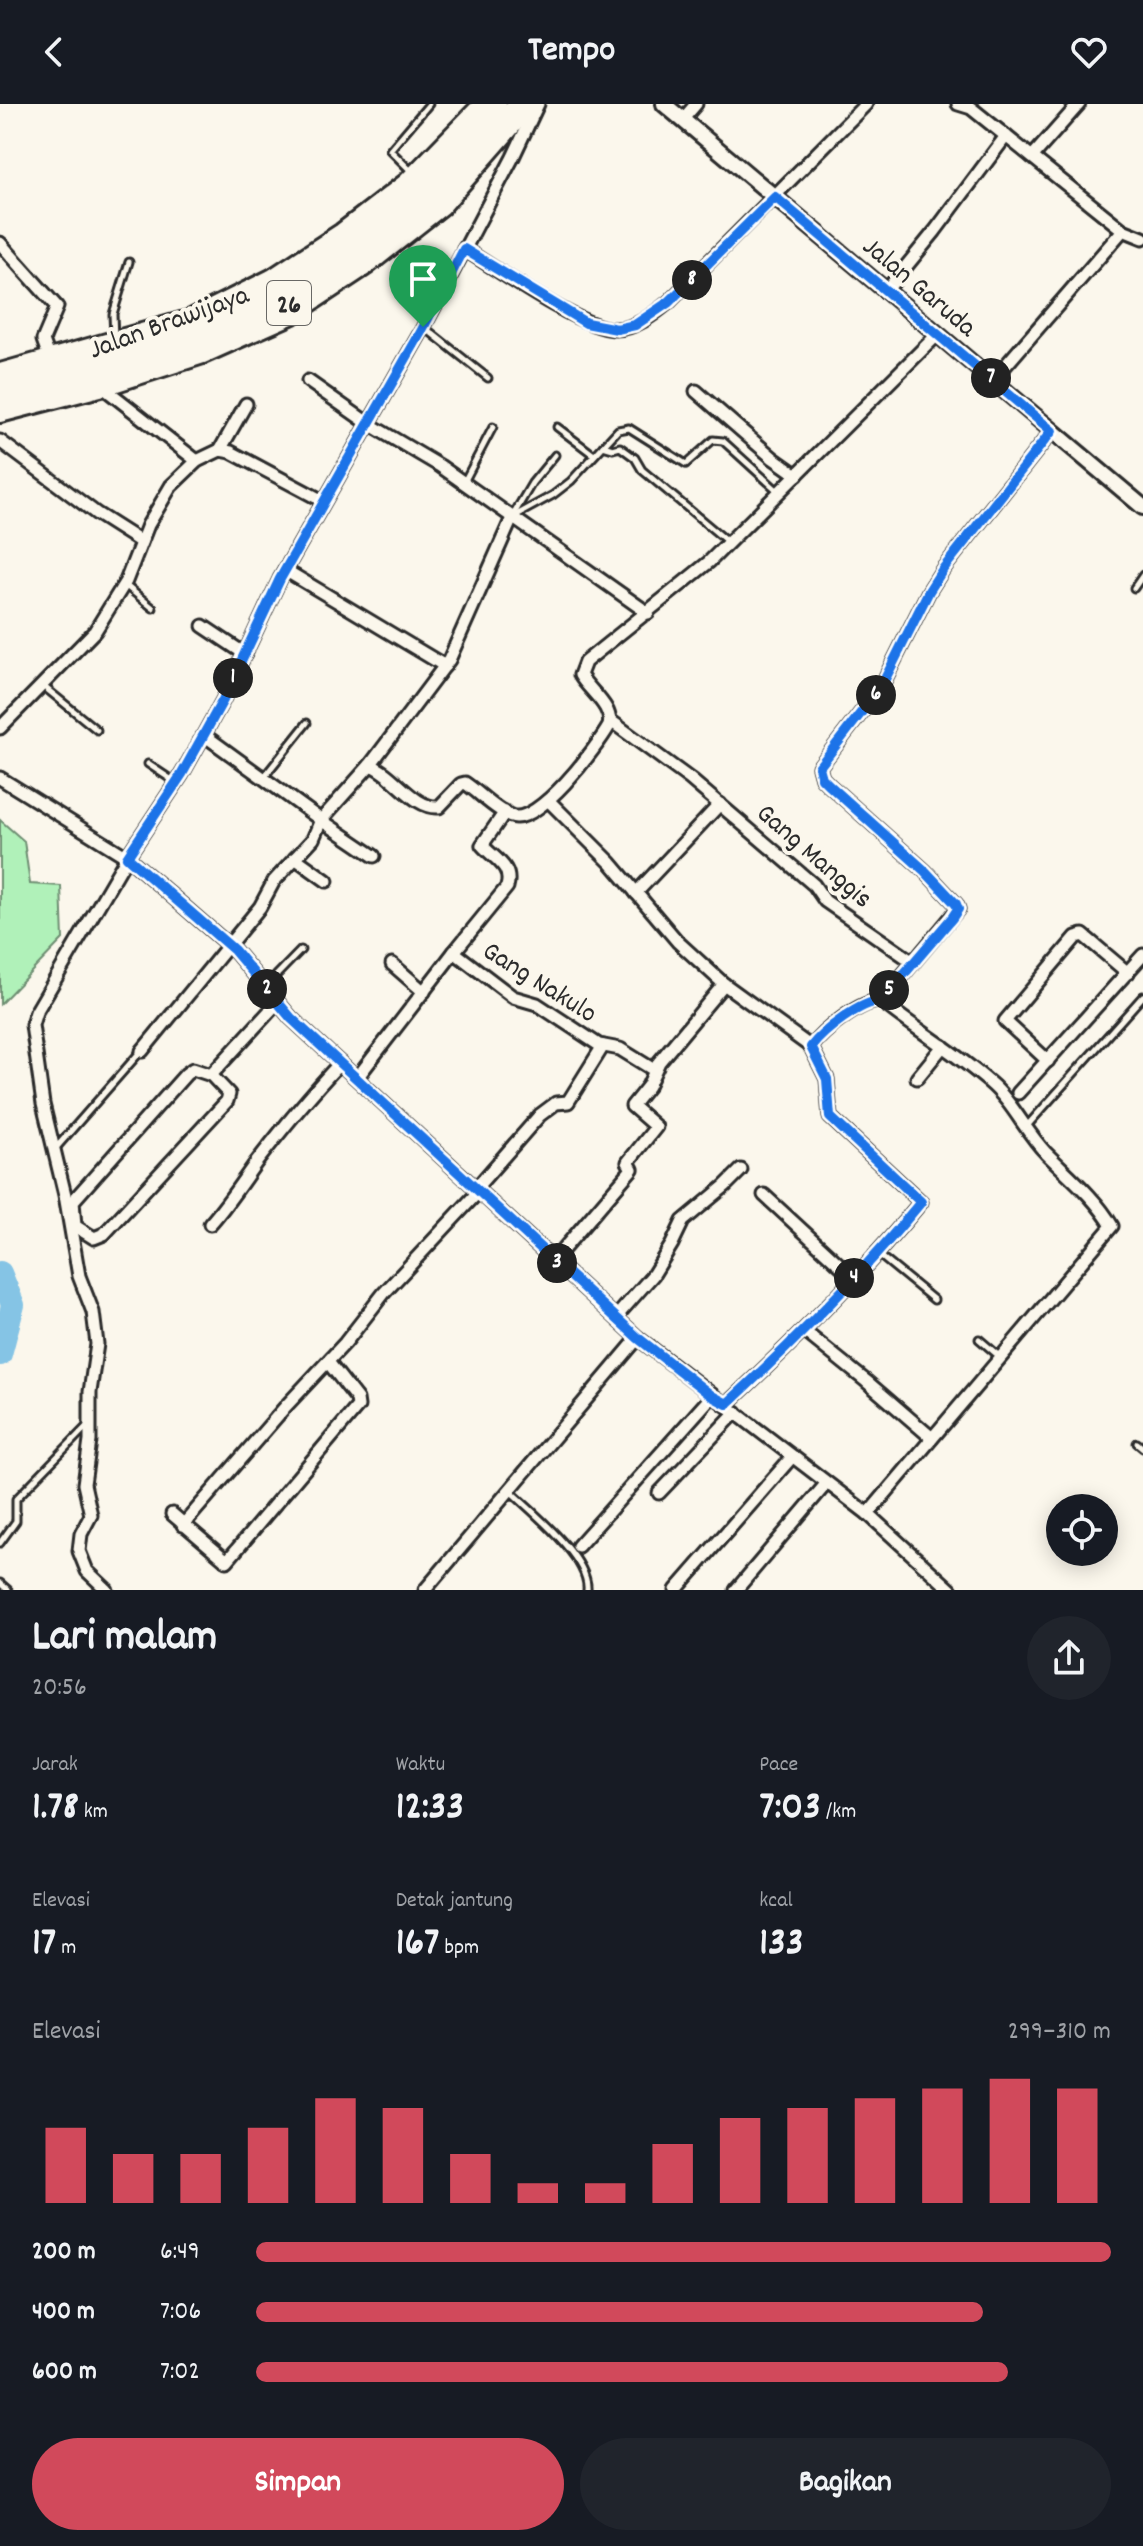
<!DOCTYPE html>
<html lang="id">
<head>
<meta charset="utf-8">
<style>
	:root { --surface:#171b24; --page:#20242c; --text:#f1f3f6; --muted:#9ea1a6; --accent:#d1495b }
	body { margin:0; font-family:Dekko,sans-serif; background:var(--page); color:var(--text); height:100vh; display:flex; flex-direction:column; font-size:30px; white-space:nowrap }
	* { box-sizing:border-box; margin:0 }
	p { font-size:26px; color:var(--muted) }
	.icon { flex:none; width:44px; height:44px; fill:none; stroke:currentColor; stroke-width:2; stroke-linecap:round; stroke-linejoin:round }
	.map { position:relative; height:1486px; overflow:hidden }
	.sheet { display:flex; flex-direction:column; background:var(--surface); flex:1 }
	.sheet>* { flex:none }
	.fabs { position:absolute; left:1046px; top:1390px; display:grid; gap:16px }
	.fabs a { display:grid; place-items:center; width:72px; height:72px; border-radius:50%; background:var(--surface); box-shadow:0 4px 20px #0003; font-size:40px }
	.pin { position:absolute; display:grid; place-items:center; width:68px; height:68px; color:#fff; margin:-82px -34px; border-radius:50% 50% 50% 0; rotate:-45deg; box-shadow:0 0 8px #0007 }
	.pin .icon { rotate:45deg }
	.km { position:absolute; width:40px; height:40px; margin:-20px; border-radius:50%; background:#222; color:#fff; font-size:22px; line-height:40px; text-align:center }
	.round { display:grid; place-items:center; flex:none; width:84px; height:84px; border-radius:42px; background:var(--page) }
	.summary { display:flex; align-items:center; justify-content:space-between; height:136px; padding:0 32px }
	h1 { font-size:44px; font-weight:700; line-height:60px }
	.metrics { display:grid; grid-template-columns:repeat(3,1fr); gap:12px; height:136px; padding:8px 32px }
	.metrics div { display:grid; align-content:center }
	.metrics b { font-size:40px; font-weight:700 }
	.metrics small { font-size:22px; font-weight:400 }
	.metrics p { font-size:22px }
	.chart { height:224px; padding:16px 32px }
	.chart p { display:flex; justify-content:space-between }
	.chart svg { width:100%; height:144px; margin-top:8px; stroke:var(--accent); stroke-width:6 }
	.action { display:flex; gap:16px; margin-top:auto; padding:16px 32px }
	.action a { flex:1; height:92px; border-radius:48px; background:var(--accent); color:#fff; font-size:32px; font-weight:700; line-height:92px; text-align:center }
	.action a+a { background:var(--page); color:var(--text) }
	ul { padding:0 32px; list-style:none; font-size:26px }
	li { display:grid; grid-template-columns:128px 96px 1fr; align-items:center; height:60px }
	li i { height:20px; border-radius:10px; background:var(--accent) }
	header { display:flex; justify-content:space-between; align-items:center; height:104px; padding:0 32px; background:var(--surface); font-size:36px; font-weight:700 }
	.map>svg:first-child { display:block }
</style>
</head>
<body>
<header><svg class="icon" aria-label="back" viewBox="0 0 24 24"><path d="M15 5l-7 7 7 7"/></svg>Tempo<svg class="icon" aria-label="heart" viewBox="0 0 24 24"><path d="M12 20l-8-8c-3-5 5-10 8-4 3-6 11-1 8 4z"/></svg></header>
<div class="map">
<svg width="1143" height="1486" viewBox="0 0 1143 1486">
	<rect width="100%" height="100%" fill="#fbf7ec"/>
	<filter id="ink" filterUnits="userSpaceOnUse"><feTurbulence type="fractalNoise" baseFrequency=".0125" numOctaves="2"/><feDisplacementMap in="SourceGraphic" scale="16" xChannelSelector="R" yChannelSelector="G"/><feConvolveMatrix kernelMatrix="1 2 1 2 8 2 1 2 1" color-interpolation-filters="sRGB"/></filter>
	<g filter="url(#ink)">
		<path fill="#b0f1b9" stroke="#6e8e72" stroke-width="2" d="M0,716L24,737L30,780L61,782L63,835L0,900Z"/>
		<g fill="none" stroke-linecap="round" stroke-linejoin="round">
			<path stroke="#85c4e5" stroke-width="24" d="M0,1169L13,1201L0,1250"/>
			<g stroke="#2b2b2b" stroke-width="11">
				<g id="lane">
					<path d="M411,67L390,46L429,0"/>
					<path d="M424,223L488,274"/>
					<path d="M114,234L113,210L129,158"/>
					<path d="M557,323L594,351"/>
					<path d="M603,342L613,345L620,343L635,354L642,366L728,438"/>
					<path d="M464,378L493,323"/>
					<path d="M512,413L532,379L555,351"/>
					<path d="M513,413L553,391L571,377L618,326L629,324L686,360L713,336L723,337L778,387"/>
					<path d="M125,481L153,504"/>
					<path d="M1134,484L1143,471"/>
					<path d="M43,582L97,626"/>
					<path d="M148,660L175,678"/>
					<path d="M264,673L307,619"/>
					<path d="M266,882L301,846"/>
					<path d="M1026,1023L1143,892"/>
					<path d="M55,1045L141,947"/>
					<path d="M878,1150L934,1196"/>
					<path d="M979,1235L999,1252"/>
					<path d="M1137,1339L1143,1344"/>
					<path d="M509,1386C531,1407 590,1454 587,1486"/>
					<path d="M0,1439L16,1417V1395L87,1322"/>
					<path d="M0,1479L8,1486"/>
				</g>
			</g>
			<g stroke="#2b2b2b" stroke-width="17">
				<g id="street">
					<path d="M958,0L971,4L1123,126L1143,134"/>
					<path d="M683,15L696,0"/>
					<path d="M1032,53L1079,0"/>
					<path d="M0,139L57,203L43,236L49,253"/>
					<path d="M464,145C497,165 581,225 615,225C636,225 654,210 669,198L866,0"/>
					<path d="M886,187L935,127L1006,32"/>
					<path d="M993,276L1123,126"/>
					<path d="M308,277L369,320L440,362L648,509"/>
					<path d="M104,284L197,357"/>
					<path d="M696,287L773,354L797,371"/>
					<path d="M0,337L97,410L141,438"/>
					<path d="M220,346L246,300"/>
					<path d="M285,466L445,562"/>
					<path d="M203,522L245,550"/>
					<path d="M611,617L690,675L814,781L825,797L913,858"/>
					<path d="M0,624L95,527L126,477L148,421L171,382L197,357L220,346L231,348L323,397"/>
					<path d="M204,631L321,716L370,661C394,669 413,705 439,703L461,680L465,679C480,689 495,706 511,712C537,723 597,643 609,622C614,603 589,587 580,571L585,558L709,458L938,230"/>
					<path d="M370,661L449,556L512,414"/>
					<path d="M0,674L127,753L234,846L291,914L638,1234L868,1410L951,1486"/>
					<path d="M549,697L611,759L678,838L724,880L811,943L827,975L830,1013L921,1098C862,1170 796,1236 727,1300"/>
					<path d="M295,754L327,777"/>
					<path d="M636,789L720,700"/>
					<path d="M454,848L513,893L537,900L599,941L620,945L654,966"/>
					<path d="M392,860L424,888"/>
					<path d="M811,943C823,927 861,896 881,897L958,805L956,800L925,767L829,681L822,674L819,663L881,583L929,487L943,465L1052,327"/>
					<path d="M142,947L260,803L274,777L313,735L321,716L374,752"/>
					<path d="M1048,957L1005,917L1076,833L1083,831L1128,869"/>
					<path d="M193,965L211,971L229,990L227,997L104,1130L94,1134L75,1122L73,1097L186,970Z"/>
					<path d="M211,971L278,898"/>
					<path d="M357,974L454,848L507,783C513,762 494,755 482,741L505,708"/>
					<path d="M917,974L943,942"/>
					<path d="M1018,989L1143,851"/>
					<path d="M477,1083L540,1011L556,999L568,998L603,942"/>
					<path d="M764,1091L854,1174"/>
					<path d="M210,1120C227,1101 240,1081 255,1060C282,1025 310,991 340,959"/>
					<path d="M554,1156L632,1065L628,1058L656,1023L632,1002L648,982L659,958L724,880"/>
					<path d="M616,1213L653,1171L672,1140L683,1117L725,1082L741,1066"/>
					<path d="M804,1227L866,1277L932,1334"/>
					<path d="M659,1389L736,1308"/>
					<path d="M172,1410L227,1457L358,1302L357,1295L328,1258"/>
					<path d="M868,1410L1112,1122C1096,1094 1068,1071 1046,1049C1025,1027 1012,997 989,978C955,948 915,925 881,897"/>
					<path d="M183,1421L286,1302L345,1239L384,1189L480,1086"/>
					<path d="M578,1442L712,1292"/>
					<path d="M107,1486L87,1467L79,1447L81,1430L91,1411L84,1380L90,1337V1288L97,1240L93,1208L79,1172L65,1091L43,1000L32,921L36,908L127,753L182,670L223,596L280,475L421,228L513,53L538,0"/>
					<path d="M425,1486L638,1234"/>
					<path d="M676,1486L792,1353"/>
					<path d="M736,1486L826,1380"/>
				</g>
			</g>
			<g stroke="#2b2b2b" stroke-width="20">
				<g id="secondary">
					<path d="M664,0L1143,403"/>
					<path d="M0,267L191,213L271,173L341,127L406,77L481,0"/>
					<path d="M0,311L104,284L203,252L293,212L367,163L443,103L533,0"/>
				</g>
			</g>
			<g stroke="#2b2b2b" stroke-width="26">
				<g id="highway">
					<path d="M0,279L193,226L278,185L353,136L413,89L496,0"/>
					<path d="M0,298L199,241L283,203L362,152L427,100L520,0"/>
				</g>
			</g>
			<use href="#lane" stroke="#fbf7ec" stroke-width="5"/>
			<use href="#street" stroke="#fbf7ec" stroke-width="11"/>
			<use href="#secondary" stroke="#fbf7ec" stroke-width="14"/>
			<use href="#highway" stroke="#fbf7ec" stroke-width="20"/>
		</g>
	</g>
	<g fill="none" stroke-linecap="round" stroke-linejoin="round" filter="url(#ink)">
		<g stroke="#fff" stroke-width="16">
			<path id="route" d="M775,93L1052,327L943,465L929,487L881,583L819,663L822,674L829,681L925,767L956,800L958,805L952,814L881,897C861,897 823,927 811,943L827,975L830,1013L921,1098C862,1170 796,1236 727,1300L712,1292L638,1234L291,914L234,846L127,753L182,670L223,596L280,475L421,228L464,145L586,219L617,225L635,221L669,198Z"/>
		</g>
		<use href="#route" stroke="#1a73e8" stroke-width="10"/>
	</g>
	<g text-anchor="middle" stroke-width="8" stroke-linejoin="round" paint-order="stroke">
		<rect fill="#fbf7ec" stroke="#696865" stroke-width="2" x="267" y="177" width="44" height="44" rx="6"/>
		<g font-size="26" font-weight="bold" fill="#2b2b2b">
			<text x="289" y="208">26</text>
		</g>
		<g font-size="28" fill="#2b2b2b" stroke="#fbf7ec">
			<text transform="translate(921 181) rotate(40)" y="10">Jalan Garuda</text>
			<text transform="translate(168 216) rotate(-20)" y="10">Jalan Brawijaya</text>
			<text transform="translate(816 750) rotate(41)" y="10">Gang Manggis</text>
			<text transform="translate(541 876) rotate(32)" y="10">Gang Nakulo</text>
		</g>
	</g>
</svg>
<div class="fabs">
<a><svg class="icon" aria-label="locate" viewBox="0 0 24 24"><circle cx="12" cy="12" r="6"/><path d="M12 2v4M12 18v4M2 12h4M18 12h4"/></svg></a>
</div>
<div class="pin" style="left:423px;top:223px;background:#1e9e55"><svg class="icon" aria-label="arrive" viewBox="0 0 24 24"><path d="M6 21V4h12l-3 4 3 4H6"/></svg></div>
<b class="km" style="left:233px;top:574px">1</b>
<b class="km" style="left:267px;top:885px">2</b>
<b class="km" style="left:557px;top:1159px">3</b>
<b class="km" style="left:854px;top:1174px">4</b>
<b class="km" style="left:889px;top:886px">5</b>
<b class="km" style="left:876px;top:591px">6</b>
<b class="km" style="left:991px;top:274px">7</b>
<b class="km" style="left:692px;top:176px">8</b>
</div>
<section class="sheet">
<div class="summary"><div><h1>Lari malam</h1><p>20:56</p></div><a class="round"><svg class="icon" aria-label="share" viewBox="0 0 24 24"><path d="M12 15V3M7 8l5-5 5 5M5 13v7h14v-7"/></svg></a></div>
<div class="metrics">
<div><p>Jarak</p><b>1.78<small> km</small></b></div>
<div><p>Waktu</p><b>12:33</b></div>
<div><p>Pace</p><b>7:03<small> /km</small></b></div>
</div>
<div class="metrics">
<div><p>Elevasi</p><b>17<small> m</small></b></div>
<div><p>Detak jantung</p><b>167<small> bpm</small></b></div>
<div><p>kcal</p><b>133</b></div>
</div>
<div class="chart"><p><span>Elevasi</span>299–310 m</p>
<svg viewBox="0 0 160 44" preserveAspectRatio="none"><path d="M5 44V21M15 44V29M25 44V29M35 44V21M45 44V12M55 44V15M65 44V29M75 44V38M85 44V38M95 44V26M105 44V18M115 44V15M125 44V12M135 44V9M145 44V6M155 44V9"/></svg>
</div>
<ul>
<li><b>200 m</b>6:49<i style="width:100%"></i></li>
<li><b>400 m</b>7:06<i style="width:85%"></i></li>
<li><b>600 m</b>7:02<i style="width:88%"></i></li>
</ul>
<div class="action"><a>Simpan</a><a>Bagikan</a></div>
</section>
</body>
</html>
